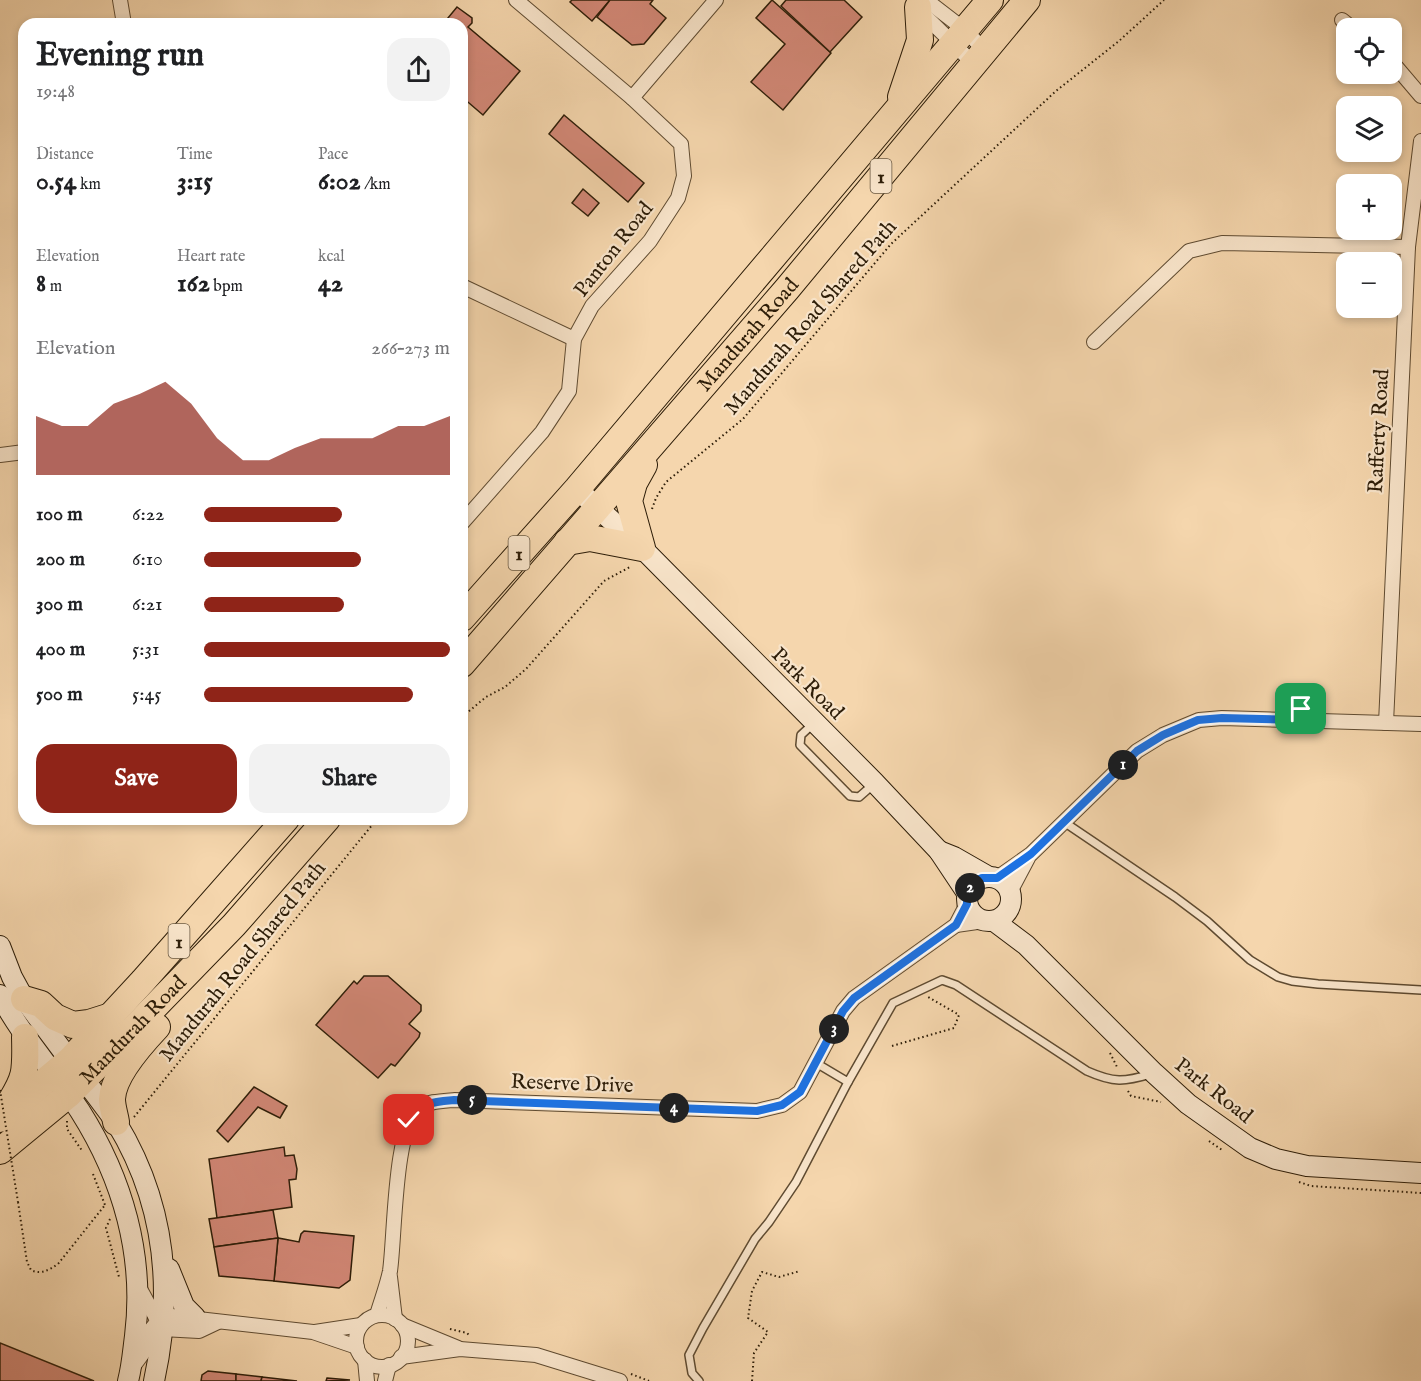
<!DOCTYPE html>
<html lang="en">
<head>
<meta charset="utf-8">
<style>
	:root { --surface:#fff; --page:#f2f2f2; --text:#202124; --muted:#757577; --accent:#8f2418 }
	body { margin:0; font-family:"IM FELL English",serif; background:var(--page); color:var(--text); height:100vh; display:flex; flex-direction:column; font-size:22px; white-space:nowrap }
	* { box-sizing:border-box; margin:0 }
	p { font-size:20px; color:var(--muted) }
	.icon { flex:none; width:33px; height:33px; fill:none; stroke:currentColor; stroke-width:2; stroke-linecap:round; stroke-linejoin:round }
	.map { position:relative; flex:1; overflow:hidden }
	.sheet { position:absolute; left:18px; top:18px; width:450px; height:807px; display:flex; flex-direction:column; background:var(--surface); border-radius:18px; box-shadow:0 3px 9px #0003 }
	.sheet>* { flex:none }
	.controls { position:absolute; left:1336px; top:18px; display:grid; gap:12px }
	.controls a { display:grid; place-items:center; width:66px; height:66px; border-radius:12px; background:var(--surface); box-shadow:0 3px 9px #0003; font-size:30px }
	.pin { position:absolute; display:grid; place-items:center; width:51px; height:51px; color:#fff; margin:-26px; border-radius:12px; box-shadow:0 3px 9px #0006 }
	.km { position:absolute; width:30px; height:30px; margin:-15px; border-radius:50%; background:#222; color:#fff; font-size:16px; line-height:30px; text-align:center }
	.round { display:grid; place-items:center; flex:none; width:63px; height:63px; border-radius:18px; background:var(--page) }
	.head { display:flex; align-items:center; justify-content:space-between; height:102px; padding:0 18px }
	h1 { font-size:33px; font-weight:700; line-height:45px }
	.metrics { display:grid; grid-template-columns:repeat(3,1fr); gap:9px; height:102px; padding:6px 18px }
	.metrics div { display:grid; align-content:center }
	.metrics b { font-size:26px; font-weight:700 }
	.metrics small { font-size:16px; font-weight:400 }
	.metrics p { font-size:16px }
	.chart { height:168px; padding:12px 18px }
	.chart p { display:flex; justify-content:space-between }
	.chart svg { width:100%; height:108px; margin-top:6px; fill:var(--accent); opacity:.7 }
	.cta { display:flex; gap:12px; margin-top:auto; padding:12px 18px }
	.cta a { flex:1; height:69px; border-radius:18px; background:var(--accent); color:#fff; font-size:24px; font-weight:700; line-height:69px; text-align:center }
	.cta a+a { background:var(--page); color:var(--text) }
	ul { padding:0 18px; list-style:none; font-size:20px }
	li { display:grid; grid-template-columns:96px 72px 1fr; align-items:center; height:45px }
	li i { height:15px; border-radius:8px; background:var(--accent) }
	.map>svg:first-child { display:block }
</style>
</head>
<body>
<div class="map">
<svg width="1421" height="1381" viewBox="0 0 1421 1381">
	<rect width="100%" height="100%" fill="#f5d6ad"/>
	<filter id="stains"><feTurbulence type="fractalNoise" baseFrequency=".00333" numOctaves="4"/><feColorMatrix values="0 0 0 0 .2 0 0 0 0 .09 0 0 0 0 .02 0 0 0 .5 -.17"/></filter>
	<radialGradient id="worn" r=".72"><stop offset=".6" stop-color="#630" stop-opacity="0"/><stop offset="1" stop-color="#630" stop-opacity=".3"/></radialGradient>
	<g fill="#d38877" stroke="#2d1d08" stroke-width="1.5">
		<path d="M572,0H610L592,21L570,2Z"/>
		<path d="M610,0H653L650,4L666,18L644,44L632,45L597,17Z"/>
		<path d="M772,0L831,53L783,110L751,82L785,44L756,18Z"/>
		<path d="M786,0H844L862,17L830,52L781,6Z"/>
		<path d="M457,7L472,18V23L468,27L520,71L483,115L462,97V24H443Z"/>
		<path d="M564,115L644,183L628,202L549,134Z"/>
		<path d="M583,189L599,203L588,216L572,203Z"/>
		<path d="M364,976H388L421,1005V1011L409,1024L420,1033L419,1037L395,1066L391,1064L378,1078L316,1025L354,981L357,984Z"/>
		<path d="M254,1087L287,1106L280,1118L258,1107L228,1142L217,1131Z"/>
		<path d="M284,1147L285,1156L294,1155L297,1169L296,1179L289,1180L292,1207L217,1218L209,1159Z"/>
		<path d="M273,1210L278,1238L214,1247L209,1219Z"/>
		<path d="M304,1231L354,1236L350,1280L339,1288L274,1281L278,1238L299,1242L301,1234Z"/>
		<path d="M278,1238L274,1281L219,1276L214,1247Z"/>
		<path d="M0,1343L94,1381H0Z"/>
		<path d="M208,1371L236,1374V1381H201L202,1375Z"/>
		<path d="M236,1374L262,1377L261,1381H236Z"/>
		<path d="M262,1377L297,1381H261Z"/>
		<path d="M327,1378L350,1380L326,1381Z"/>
	</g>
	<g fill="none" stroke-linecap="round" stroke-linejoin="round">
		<g stroke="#5f4b31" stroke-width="10">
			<g id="lane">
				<path d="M814,723L801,735L800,745L850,796L859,797L875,783"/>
				<path d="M1064,822L1175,897L1207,921L1250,960L1278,977L1292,981L1318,984L1421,990"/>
				<path d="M816,1063L848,1082L893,1003L942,980L956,985L1087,1071C1114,1083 1124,1082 1151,1074"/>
				<path d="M699,1381L692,1373L689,1355L703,1328L755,1239L769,1222L796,1182L848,1082"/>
			</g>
		</g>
		<g stroke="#5f4b31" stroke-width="16">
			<g id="street">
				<path d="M120,0L124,24"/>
				<path d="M926,0L965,30L985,51"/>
				<path d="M920,11L974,64"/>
				<path d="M1342,20L1352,28"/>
				<path d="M1392,62L1421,96"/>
				<path d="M632,98L716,0"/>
				<path d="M462,286L574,339"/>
				<path d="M1094,342L1189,251L1222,243L1408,247"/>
				<path d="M0,455L24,452"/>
				<path d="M462,523L542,432L569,391L574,339L592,306L650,241L678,198L684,176L681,144L632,98L516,0"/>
				<path d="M1386,723L1408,247L1421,141"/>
				<path d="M997,878L1031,854L1137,751L1163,735L1199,720L1222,718L1421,724"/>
				<path d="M1010,892L1028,858"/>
				<path d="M956,925L984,921"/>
				<path d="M390,1277L395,1319"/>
				<path d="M139,1287L162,1329L199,1331L218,1322"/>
				<path d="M377,1315C381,1301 387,1286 390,1271C395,1237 394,1126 419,1108C428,1101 443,1101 455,1100L757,1111L782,1105L800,1092L843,1011L854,998L956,925L967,904"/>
				<circle cx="382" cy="1341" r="26"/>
				<path d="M402,1325L458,1348"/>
				<path d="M315,1332L361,1325"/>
				<path d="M401,1357L460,1349L536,1355L620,1381"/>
				<path d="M365,1360L367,1381"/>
				<path d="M132,1368L143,1353L148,1333L163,1315L313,1332L357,1347"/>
				<path d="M385,1381L389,1365"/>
			</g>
		</g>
		<g stroke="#2d1d08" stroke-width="22">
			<g id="secondary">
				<path d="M577,489L647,553L875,783L939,851L967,893"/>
				<path d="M939,851L954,857L989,877"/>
				<circle cx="989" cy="899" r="22"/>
				<path d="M994,921L1026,945L1154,1073L1188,1104L1250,1148L1276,1159L1307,1166L1421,1173"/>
				<path d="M0,946L12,977L24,999L116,1122C165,1202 174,1290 154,1381"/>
				<path d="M0,995C22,1037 54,1071 80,1111C123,1179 145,1256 135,1336C133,1351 132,1366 128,1381"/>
				<path d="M169,1269L184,1306L195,1317"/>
			</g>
		</g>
		<g stroke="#2d1d08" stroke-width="28">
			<g id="highway">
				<path d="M901,97L920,40L918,7"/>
				<path d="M567,542L590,538L642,548L629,501L634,483L644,465"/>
				<path d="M462,618L577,489L990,0"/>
				<path id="s1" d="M462,664L787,289L1027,0"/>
				<path d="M24,999L41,1004L55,1017L73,1025L89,1023L111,1016"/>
				<path d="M7,1107C26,1078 26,1072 25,1037"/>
				<path d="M0,1119L70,1060L143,981L286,819"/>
				<path d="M116,1122C115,1115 112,1107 112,1099C113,1076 141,1044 157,1027"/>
				<path id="s2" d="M0,1151L68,1095L101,1062L234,925L327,819"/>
			</g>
		</g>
		<g stroke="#2d1d08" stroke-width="2" stroke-dasharray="1.5 3" stroke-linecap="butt">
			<path d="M652,509L656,498L666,482L743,419L891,244L1056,91L1119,41L1164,0"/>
			<path d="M462,717L486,697L505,687L526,669L604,581L630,567"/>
			<path d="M892,1046L954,1028L959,1015L928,997"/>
			<path d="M1110,1053L1118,1069"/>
			<path d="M1128,1091L1131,1096L1161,1102"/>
			<path d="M134,1117L377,819"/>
			<path d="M67,1121V1129L83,1152"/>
			<path d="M1209,1141L1222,1150"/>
			<path d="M93,1174L105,1205"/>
			<path d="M1299,1182L1311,1186L1421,1193"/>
			<path d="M18,1202L27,1262L31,1270C41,1275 49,1270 58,1264L105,1205"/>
			<path d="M110,1219L106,1228L119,1277"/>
			<path d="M450,1329L467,1333L470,1336"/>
			<path d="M631,1374L649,1381"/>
			<path d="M752,1381L754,1353L768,1332L748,1318L752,1291L762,1272L779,1277L800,1271"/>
		</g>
		<use href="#lane" stroke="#f8e4ca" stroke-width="7"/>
		<use href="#street" stroke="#f8e4ca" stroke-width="14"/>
		<use href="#secondary" stroke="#f8e4ca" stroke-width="20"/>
		<use href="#highway" stroke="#f5d6ad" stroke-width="26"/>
		<path stroke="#2d1d08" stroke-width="2" stroke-dasharray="1.5 3" stroke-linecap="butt" d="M0,1090L18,1202"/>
	</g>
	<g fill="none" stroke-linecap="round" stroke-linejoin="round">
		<g stroke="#fff" stroke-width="12">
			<path id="route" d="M409,1120C424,1102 431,1102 454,1100L757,1111L782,1105L800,1092L843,1011L854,998L956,925L967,904V893L975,881L982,878H997L1031,854L1137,751L1163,735L1198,720L1222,718L1301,720V709"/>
		</g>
		<use href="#route" stroke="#1a73e8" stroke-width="8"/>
	</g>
	<g text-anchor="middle" stroke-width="4.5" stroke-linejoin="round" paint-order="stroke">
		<g fill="#f8e4ca" stroke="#6a5942" stroke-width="1.5">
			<rect x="870.5" y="159" width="21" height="34" rx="4.5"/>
			<rect x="508.5" y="536" width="21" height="34" rx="4.5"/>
			<rect x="168.5" y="924" width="21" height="34" rx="4.5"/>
		</g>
		<g font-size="20" font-weight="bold" fill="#2d1d08">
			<text x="881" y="183">1</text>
			<text x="519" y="560">1</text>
			<text x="179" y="948">1</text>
		</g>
		<g font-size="21" fill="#2d1d08" stroke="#f8e4ca">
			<text transform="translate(613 249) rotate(-52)" y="7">Panton Road</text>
			<text transform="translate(810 317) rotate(-49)" y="7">Mandurah Road Shared Path</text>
			<text dy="7" stroke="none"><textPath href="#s1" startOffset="436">Mandurah Road</textPath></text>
			<text transform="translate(1378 431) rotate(-87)" y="7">Rafferty Road</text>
			<text transform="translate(808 683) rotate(45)" y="7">Park Road</text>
			<text transform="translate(242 961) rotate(-51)" y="7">Mandurah Road Shared Path</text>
			<text dy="7" stroke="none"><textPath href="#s2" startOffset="180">Mandurah Road</textPath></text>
			<text transform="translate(572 1083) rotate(2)" y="7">Reserve Drive</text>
			<text transform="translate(1214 1090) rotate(38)" y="7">Park Road</text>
		</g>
	</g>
	<rect width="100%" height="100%" filter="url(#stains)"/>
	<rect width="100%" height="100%" fill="url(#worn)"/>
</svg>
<div class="controls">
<a><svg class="icon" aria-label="locate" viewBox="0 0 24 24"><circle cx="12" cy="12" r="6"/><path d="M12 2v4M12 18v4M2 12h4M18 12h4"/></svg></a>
<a><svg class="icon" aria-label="layers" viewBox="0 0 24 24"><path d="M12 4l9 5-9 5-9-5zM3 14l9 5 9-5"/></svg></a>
<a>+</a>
<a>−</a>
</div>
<div class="pin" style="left:1301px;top:709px;background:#1e9e55"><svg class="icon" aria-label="arrive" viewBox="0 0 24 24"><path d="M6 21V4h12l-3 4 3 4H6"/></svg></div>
<div class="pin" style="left:409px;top:1120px;background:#d93025"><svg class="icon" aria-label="check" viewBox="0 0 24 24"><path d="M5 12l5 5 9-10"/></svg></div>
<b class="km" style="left:1123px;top:765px">1</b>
<b class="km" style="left:970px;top:888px">2</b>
<b class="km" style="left:834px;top:1029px">3</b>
<b class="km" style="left:674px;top:1108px">4</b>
<b class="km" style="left:472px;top:1100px">5</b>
<section class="sheet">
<div class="head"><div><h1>Evening run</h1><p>19:48</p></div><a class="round"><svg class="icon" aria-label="share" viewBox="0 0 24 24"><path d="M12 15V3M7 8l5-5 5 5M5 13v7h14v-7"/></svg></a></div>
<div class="metrics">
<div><p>Distance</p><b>0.54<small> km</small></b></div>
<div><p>Time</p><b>3:15</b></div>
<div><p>Pace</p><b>6:02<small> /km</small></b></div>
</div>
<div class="metrics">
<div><p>Elevation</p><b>8<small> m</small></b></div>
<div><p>Heart rate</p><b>162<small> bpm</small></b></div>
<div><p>kcal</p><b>42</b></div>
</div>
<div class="chart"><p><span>Elevation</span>266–273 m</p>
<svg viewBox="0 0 160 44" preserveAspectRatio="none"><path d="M0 44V20L10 24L20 24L30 15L40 11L50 6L60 15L70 29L80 38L90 38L100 33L110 29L120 29L130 29L140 24L150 24L160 20V44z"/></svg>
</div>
<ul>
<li><b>100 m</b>6:22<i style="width:56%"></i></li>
<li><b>200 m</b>6:10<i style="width:64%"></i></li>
<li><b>300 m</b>6:21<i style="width:57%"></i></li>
<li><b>400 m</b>5:31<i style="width:100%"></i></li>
<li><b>500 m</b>5:45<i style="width:85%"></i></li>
</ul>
<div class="cta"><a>Save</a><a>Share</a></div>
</section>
</div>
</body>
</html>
